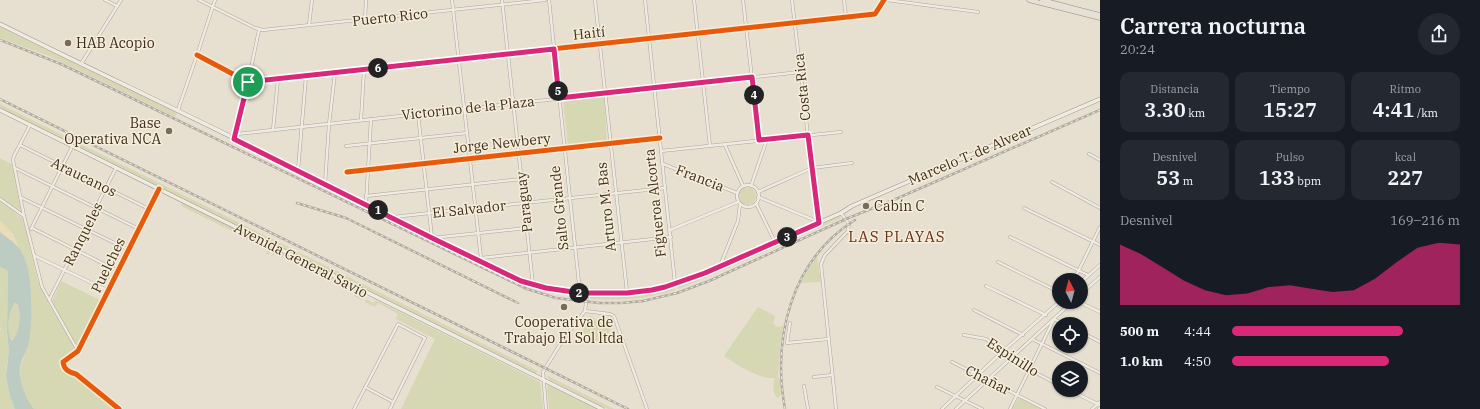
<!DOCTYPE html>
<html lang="es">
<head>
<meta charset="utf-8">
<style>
	:root { --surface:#171b24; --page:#242831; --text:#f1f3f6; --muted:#9ea1a6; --accent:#db2777 }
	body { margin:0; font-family:"IBM Plex Serif",serif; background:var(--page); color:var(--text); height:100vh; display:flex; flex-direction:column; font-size:15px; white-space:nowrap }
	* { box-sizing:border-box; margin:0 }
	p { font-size:13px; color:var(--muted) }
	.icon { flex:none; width:22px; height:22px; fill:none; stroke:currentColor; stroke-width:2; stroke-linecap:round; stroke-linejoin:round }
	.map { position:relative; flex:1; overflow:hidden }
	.panel { display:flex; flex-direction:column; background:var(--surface); width:380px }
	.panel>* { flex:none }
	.needle { width:26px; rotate:354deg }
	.controls { position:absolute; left:1052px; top:273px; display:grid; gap:8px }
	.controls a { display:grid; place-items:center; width:36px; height:36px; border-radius:50%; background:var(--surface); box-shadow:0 1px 3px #0004; font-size:20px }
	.pin { position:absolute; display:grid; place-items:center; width:34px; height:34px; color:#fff; margin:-17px; border:2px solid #fff; border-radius:50%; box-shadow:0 1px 4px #0007 }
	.km { position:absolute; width:20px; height:20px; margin:-10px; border-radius:50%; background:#222; color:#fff; font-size:11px; line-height:20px; text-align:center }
	.round { display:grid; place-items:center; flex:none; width:42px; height:42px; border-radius:21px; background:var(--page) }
	.overview { display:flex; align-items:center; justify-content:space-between; height:68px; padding:0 20px }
	h1 { font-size:22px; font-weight:600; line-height:30px }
	.stats { display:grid; grid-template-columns:repeat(3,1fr); gap:6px; height:68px; padding:4px 20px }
	.stats div { display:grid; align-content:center; border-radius:10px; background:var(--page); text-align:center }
	.stats b { font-size:20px; font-weight:600 }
	.stats small { font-size:11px; font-weight:400 }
	.stats p { font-size:11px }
	.chart { height:112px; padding:8px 20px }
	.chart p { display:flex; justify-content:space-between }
	.chart svg { width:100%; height:72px; margin-top:4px; fill:var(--accent); opacity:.7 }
	ul { padding:0 20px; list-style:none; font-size:13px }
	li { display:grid; grid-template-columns:64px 48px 1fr; align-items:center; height:30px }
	li i { height:10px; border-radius:5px; background:var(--accent) }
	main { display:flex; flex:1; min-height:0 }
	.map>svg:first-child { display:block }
</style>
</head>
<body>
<main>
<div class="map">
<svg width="1100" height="409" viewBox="0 0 1100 409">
	<rect width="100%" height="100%" fill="#e7e0d1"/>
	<g fill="#d6d7b3">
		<path d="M0,26L177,113L175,117L49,56L0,38Z"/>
		<path d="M601,95L604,97L607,141L568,145L563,100Z"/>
		<path d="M0,104L538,371L535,374L0,108Z"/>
		<path d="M0,158L13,165L22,212L0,197Z"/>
		<circle cx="747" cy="196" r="9"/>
		<path d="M0,201L23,219L38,281L48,302L76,350L70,356L63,358V368L69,374H75L113,409H34L32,406C27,397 20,386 20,375C19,365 25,358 26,348C33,318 35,286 23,256V252L20,251L13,234L0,221Z"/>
		<path d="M182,203L271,247L269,255L266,254L268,249L181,206Z"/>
		<path d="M840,216L841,218L703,279L678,289L677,285L714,271Z"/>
		<path d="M275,251H278L325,274L324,277L277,253L271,256Z"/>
		<path d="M817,256L821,282L801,283L810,267Z"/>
		<path d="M0,267L7,270L8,273L7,333L9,351L6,370L7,381L10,396L15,409H0V331L1,329L0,328Z"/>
		<path d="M326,275L358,291V296L362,298L361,300L354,296L356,292L325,277Z"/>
		<path d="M61,281L102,301L78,347L76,346L52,301Z"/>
		<path d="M673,286L675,290C647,299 619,301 590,299V296L592,295L639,294Z"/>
		<path d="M366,299L373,303L376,300L540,382L543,409H401L435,339L396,319L398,314L378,303L375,307L365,302Z"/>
		<path d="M14,303L18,305C21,316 20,331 13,341C12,339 10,338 9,335C7,327 9,310 14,303Z"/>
		<path d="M758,307L775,316V318L773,323L777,327L782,326L784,322L780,346L778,377L780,379L781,394L778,398C772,394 773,384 775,378C757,379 738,365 724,356Z"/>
		<path d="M590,316L611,328L602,344L581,333Z"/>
		<path d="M546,375L614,409H608L550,380Z"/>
		<path d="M549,385L598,409H549L547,388Z"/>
		<path d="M1019,397L1042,409H1012Z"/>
	</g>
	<path fill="#eadcb9" d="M0,221L13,234L19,248L0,232Z"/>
	<path fill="#bcccc2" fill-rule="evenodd" d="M0,232C6,237 14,242 19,248C34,267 33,318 29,341C28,349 23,356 21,363C16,377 26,398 34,409H15L10,396L6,376L9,351L7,333L8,273L7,270L0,267ZM15,303L18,305C21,316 20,332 12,341C6,334 8,310 15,303Z"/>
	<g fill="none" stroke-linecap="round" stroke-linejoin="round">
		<g stroke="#ada599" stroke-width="3.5">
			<g id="minor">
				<path d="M105,0L117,6"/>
				<path d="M199,0L255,28L263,30L545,0"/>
				<path d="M452,0L481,258"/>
				<path d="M502,0L533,285"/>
				<path d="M549,0L580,293"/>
				<path d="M595,0L627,292"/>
				<path d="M645,0L675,283"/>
				<path d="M694,0L710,146"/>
				<path d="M743,0L759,140"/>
				<path d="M792,0L818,221"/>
				<path d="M844,0L846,17"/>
				<path d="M887,0L978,12"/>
				<path d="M365,20L366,0"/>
				<path d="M309,25L312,0"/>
				<path d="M197,55L248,82L875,14L884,0"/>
				<path d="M81,64L121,0"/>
				<path d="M178,110L197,55L215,0"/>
				<path d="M418,114L432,238L527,228"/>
				<path d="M361,120L364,70"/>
				<path d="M30,125L14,156L13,160L24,216L42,287L78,351"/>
				<path d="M273,130L278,79"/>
				<path d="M237,134L259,30"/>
				<path d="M234,139L237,134L800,72"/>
				<path d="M20,145L149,209"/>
				<path d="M725,145L743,186"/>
				<path d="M346,146L467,133"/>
				<path d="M661,151L841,132"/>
				<path d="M1089,154L1100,160"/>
				<path d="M663,164L737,193"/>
				<path d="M15,168L139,229"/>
				<path d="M298,170L306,76"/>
				<path d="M347,172L660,138"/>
				<path d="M1052,182L1100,208"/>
				<path d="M325,184L329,124L335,73"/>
				<circle cx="748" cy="196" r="11"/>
				<path d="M751,186L767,139"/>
				<path d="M758,192L812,168L852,163"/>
				<path d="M366,196L522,179"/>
				<path d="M20,197L129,250"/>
				<path d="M758,197L819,222"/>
				<path d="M0,199L24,216"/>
				<path d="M756,203L775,242"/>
				<path d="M366,204L371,119"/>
				<path d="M1024,208L1100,245"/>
				<path d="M393,217L665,188"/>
				<path d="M32,228L118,271"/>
				<path d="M31,229L72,147"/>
				<path d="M670,230L738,202"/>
				<path d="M1010,237L1088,275"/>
				<path d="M35,256L109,291"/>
				<path d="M481,258L671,237"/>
				<path d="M998,262L1059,292"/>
				<path d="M720,266L738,221L740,204"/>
				<path d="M1074,280L1100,227"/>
				<path d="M1081,282L1100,265"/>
				<path d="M986,286L1046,315"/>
				<path d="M1081,294L1100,277"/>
				<path d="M49,300L116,168"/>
				<path d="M1079,302L1100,312"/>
				<path d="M974,310L1023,335"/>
				<path d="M585,311L610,314L614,316L647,409"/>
				<path d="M790,323L787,343L828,339"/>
				<path d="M1081,332L1100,342"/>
				<path d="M964,335L986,339L1019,364L1059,385"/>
				<path d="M1032,339L1100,373"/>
				<path d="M952,362L1045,409"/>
				<path d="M814,377L832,375"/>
				<path d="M804,386L808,409"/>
				<path d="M365,387L393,402"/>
				<path d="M937,387L982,409"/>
				<path d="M1069,390L1100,405"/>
				<path d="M119,409L76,374C69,372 64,370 63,362L78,351L159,189"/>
				<path d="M354,409L398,324L425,338L390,409"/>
				<path d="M546,409L543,372L564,338L585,311L587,294"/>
				<path d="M836,409L821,264L825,255L848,231L849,224L841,213"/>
				<path d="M942,409L1002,352L1059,302"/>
				<path d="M956,409L1072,302"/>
				<path d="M1010,409L1054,319L1064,324"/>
				<path d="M1092,409L1100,402"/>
				<path d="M1099,409L1100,408"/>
			</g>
		</g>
		<g stroke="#9c958a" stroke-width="4.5">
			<g id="secondary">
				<path d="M0,24C109,78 218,129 326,184C372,208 419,231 465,254C491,267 517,281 545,288C593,299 644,294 690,279L841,213L852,206L1100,99"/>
				<path d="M0,110L602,409"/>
			</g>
		</g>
		<g stroke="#928b80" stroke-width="5">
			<g id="primary">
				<path d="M1029,0L1100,18"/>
				<path d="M1042,0L1100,15"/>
			</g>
		</g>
		<use href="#minor" stroke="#efebe3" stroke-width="2.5"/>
		<use href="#secondary" stroke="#efebe3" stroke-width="3.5"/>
		<use href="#primary" stroke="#e6e1d4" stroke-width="4"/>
		<g stroke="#afaaa2" stroke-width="2.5">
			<g id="rail">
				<path d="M0,40L61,64L527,289L556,298L599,303H621L643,301L677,293L709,281L846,219L898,198L1100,110"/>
				<path d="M0,99L628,409"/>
				<path d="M297,203L346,218L518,303"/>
				<path d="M785,409C772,338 791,260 855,220"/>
			</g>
		</g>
		<use href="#rail" stroke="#f7eed8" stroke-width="1" stroke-dasharray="3" stroke-linecap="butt"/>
		<g stroke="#f7eed8" stroke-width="8">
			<g id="cycleway">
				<path d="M197,55L248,82L875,14L884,0"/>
				<path d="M347,172L660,138"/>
				<path d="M119,409L76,374C69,372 64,370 63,362L78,351L159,189"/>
			</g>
		</g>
		<use href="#cycleway" stroke="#e8590c" stroke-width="5"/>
	</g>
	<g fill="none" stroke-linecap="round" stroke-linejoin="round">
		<g stroke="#fff" stroke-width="8">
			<path id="route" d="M554,49L559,98L752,77L759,140L808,135L819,223L705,273L665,287L652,290L627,293H580L546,288L521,281L432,238L234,139L248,82Z"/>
		</g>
		<use href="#route" stroke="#db2777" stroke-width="5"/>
	</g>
	<g fill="#786c5e" stroke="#f7eed8" stroke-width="1.5">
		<circle cx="68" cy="43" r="4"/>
		<circle cx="169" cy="131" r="4"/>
		<circle cx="866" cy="206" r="4"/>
		<circle cx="564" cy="307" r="4"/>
	</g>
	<g text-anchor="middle" stroke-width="3" stroke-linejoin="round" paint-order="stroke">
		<g font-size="14" fill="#3d2e20" stroke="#f7eed8">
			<text transform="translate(390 17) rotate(-6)" y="5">Puerto Rico</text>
			<text transform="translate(589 33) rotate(-6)" y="5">Haití</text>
			<text transform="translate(802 87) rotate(-96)" y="5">Costa Rica</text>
			<text transform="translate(468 108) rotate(-6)" y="5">Victorino de la Plaza</text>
			<text transform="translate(502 143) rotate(-6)" y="5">Jorge Newbery</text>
			<text transform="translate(970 155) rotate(-23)" y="5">Marcelo T. de Alvear</text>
			<text transform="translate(84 177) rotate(26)" y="5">Araucanos</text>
			<text transform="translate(700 178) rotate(21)" y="5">Francia</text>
			<text transform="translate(524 202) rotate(-96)" y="5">Paraguay</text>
			<text transform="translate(655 203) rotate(-96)" y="5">Figueroa Alcorta</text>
			<text transform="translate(606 207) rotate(-96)" y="5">Arturo M. Bas</text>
			<text transform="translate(559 208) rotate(-96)" y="5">Salto Grande</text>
			<text transform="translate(469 209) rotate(-6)" y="5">El Salvador</text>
			<text transform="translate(83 234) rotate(-63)" y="5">Ranqueles</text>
			<text transform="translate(301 260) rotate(27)" y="5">Avenida General Savio</text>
			<text transform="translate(108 265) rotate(-64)" y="5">Puelches</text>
			<text transform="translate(1013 357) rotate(33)" y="5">Espinillo</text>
			<text transform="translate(988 380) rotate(27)" y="5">Chañar</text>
		</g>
		<g font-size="14" fill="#3d2e20" stroke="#f7eed8" text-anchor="start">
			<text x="76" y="48">HAB Acopio</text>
			<text x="161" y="128" text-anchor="end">Base<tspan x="161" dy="16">Operativa NCA</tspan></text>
			<text x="874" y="211">Cabín C</text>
			<text x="564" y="327" text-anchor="middle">Cooperativa de<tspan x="564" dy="16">Trabajo El Sol ltda</tspan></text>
		</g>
		<g font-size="15" letter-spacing="1" fill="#6b2e1e" stroke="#f7eed8">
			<text x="897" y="242">LAS PLAYAS</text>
		</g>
	</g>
</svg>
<div class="controls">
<a><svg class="needle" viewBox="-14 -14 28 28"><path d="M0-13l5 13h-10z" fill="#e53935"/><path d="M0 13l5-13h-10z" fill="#9ea1a6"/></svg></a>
<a><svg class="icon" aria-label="locate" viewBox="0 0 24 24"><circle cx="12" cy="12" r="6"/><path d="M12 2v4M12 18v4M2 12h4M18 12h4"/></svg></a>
<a><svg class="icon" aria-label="layers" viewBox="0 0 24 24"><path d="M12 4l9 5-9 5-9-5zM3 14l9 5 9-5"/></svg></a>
</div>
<div class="pin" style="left:248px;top:82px;background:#1e9e55"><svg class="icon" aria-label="arrive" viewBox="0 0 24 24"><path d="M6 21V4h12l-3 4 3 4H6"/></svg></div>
<b class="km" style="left:378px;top:210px">1</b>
<b class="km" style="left:579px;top:293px">2</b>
<b class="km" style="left:787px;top:237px">3</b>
<b class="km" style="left:754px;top:95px">4</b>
<b class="km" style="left:558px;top:91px">5</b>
<b class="km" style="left:378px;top:68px">6</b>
</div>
<section class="panel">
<div class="overview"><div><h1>Carrera nocturna</h1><p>20:24</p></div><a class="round"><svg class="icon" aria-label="share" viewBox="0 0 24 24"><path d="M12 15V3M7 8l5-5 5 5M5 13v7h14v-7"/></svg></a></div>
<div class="stats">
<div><p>Distancia</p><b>3.30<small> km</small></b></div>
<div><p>Tiempo</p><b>15:27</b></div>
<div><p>Ritmo</p><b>4:41<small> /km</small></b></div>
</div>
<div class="stats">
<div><p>Desnivel</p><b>53<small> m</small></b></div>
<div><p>Pulso</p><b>133<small> bpm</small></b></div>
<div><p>kcal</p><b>227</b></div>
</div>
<div class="chart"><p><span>Desnivel</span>169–216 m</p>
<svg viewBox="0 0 160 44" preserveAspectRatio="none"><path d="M0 44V7L10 13L20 21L30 29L40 35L50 38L60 37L70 33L80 32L90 34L100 36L110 35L120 28L130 18L140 9L150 6L160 7V44z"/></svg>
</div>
<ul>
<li><b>500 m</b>4:44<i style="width:75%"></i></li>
<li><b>1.0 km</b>4:50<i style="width:69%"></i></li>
</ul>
</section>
</main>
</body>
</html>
